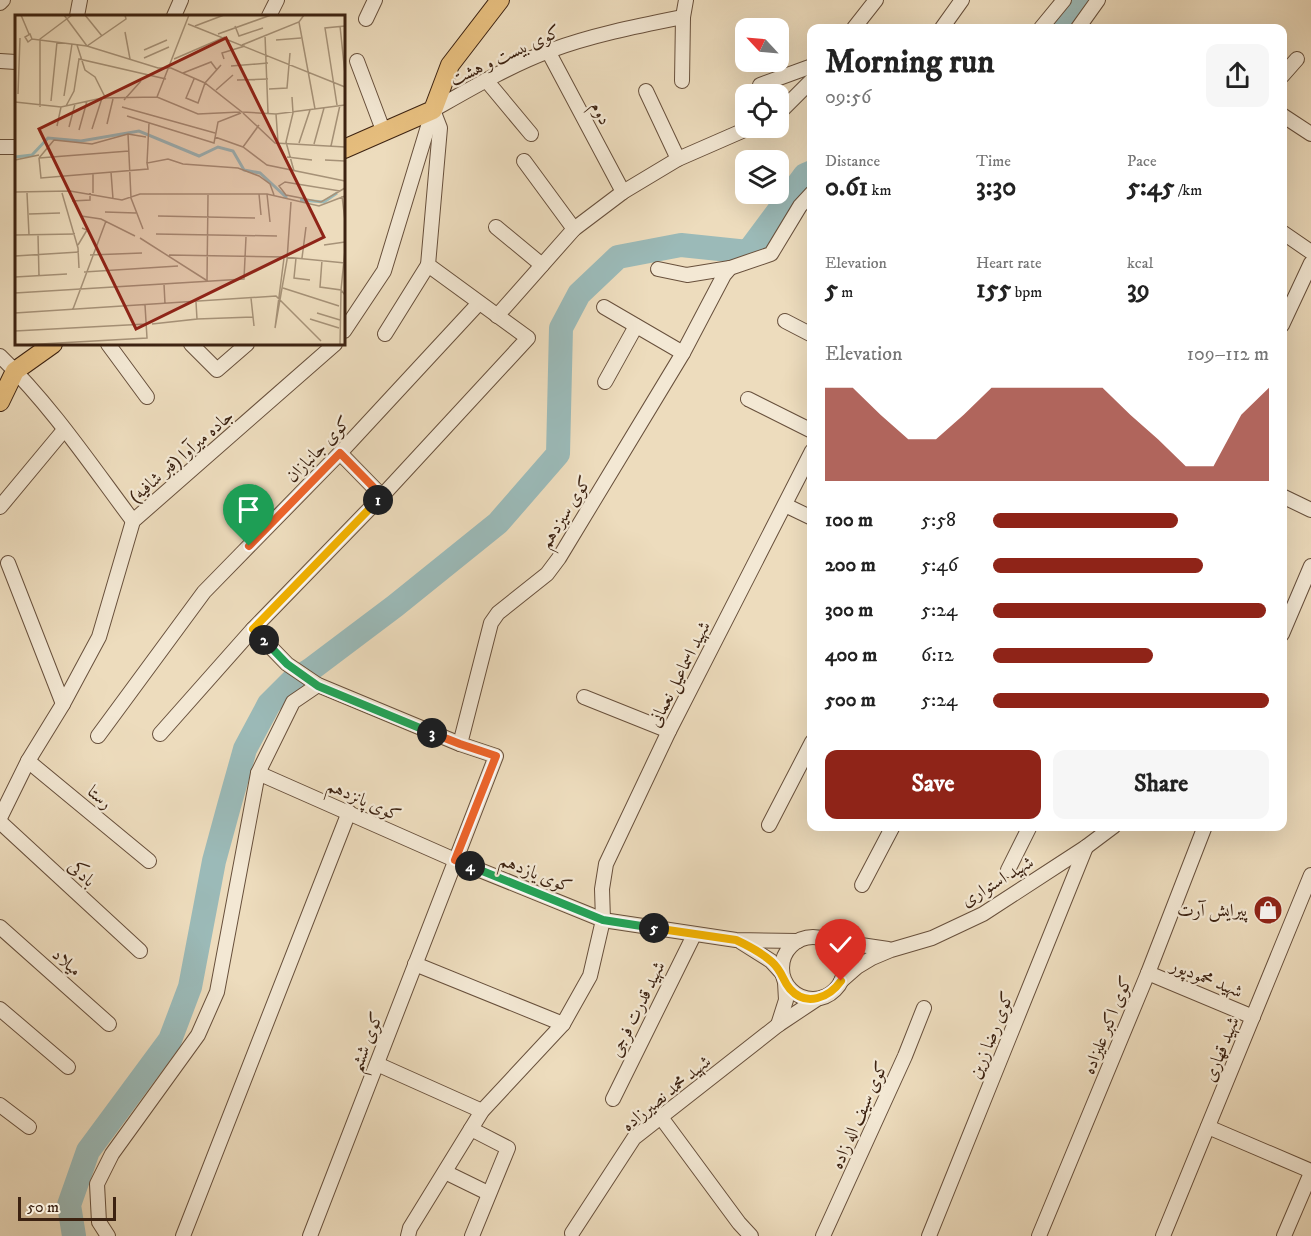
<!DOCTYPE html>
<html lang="en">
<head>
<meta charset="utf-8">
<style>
	:root { --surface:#fff; --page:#f6f6f6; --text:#222; --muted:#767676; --accent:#8f2418 }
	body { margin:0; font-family:"IM FELL DW Pica",Amiri,serif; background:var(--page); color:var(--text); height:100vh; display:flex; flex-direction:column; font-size:22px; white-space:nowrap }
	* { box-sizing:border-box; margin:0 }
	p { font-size:20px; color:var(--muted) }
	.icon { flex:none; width:33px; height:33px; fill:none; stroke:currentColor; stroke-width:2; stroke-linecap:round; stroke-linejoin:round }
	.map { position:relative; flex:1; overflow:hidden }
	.drawer { position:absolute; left:807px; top:24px; width:480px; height:807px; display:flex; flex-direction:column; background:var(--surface); border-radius:12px; box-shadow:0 6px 24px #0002 }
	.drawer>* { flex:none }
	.needle { width:39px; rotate:296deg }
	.controls { position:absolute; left:735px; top:18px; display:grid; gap:12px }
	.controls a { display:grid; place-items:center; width:54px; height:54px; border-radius:12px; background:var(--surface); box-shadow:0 6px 24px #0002; font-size:30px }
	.scale { position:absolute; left:18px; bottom:15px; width:98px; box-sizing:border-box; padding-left:6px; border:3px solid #3c2211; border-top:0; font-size:16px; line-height:21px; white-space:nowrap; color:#3c2211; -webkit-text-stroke:4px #f3e8d4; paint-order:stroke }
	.pin { position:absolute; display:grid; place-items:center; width:51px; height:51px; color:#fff; margin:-62px -26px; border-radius:50% 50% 50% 0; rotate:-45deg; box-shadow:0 0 6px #0007 }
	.pin .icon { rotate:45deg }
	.km { position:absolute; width:30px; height:30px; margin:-15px; border-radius:50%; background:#222; color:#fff; font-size:16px; line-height:30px; text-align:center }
	.round { display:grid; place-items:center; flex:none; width:63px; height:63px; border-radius:12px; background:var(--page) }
	.headline { display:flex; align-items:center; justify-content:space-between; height:102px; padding:0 18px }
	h1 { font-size:33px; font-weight:700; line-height:45px }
	.stats { display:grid; grid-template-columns:repeat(3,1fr); gap:9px; height:102px; padding:6px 18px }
	.stats div { display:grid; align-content:center }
	.stats b { font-size:26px; font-weight:700 }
	.stats small { font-size:16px; font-weight:400 }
	.stats p { font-size:16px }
	.chart { height:168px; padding:12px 18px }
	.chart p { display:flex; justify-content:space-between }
	.chart svg { width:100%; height:108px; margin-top:6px; fill:var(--accent); opacity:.7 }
	.primary-button { display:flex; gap:12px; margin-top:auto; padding:12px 18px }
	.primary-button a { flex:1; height:69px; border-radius:12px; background:var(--accent); color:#fff; font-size:24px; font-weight:700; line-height:69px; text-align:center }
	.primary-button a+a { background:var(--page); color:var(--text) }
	ul { padding:0 18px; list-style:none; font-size:20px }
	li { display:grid; grid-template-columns:96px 72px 1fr; align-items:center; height:45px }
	li i { height:15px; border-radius:8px; background:var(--accent) }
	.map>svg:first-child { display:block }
</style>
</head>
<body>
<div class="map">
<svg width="1311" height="1236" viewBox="0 0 1311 1236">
	<rect width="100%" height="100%" fill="#eddcbd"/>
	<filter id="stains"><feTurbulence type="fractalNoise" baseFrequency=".00333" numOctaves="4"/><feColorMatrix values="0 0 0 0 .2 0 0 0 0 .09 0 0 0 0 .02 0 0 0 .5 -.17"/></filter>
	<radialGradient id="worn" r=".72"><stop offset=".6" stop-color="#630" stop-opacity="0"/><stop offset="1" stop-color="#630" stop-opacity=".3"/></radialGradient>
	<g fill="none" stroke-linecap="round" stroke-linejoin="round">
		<g stroke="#9bbab8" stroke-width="24">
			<path d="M1056,28L1076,0"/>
			<path d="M74,1236L69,1205L88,1151L170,1040L190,987L214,861L229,806L245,749L269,704L292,681L310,670L395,606L498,523L558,454L561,328L579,294L618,257L681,245L748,252L805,175L812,172"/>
		</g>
		<g stroke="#68503c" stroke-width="16">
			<g id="minor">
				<path d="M0,3L3,0"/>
				<path d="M77,16L80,0"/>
				<path d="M174,16L181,0"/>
				<path d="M269,16L277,0"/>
				<path d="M366,19L375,0"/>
				<path d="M854,28L876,0"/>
				<path d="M942,28L962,0"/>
				<path d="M1041,28L1064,0"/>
				<path d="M1078,28L1098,0"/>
				<path d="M548,51L623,192"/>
				<path d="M0,61L16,62"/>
				<path d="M357,61L383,130"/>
				<path d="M1282,76L1297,59"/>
				<path d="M486,80L531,134"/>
				<path d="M682,81L683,17"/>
				<path d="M760,85L812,66"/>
				<path d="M646,91L678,159"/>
				<path d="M433,110C470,89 509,66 549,51C592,35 638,26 683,17L686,0"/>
				<path d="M778,114L812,80"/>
				<path d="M1282,115L1311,134"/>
				<path d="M0,147H16"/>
				<path d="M524,161L574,229"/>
				<path d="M496,227L542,265"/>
				<path d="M1282,232L1311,252"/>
				<path d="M658,269L687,275L730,268"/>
				<path d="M604,307L683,353"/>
				<path d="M497,316L574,229L623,192L678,159L749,128"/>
				<path d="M785,321L812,335"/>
				<path d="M1282,325L1311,263"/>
				<path d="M344,331L384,271L433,110"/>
				<path d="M385,334L428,265"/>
				<path d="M108,344L147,397"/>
				<path d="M191,344L217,370L247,344"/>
				<path d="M0,356C51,405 91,465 133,521"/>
				<path d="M605,382L636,326"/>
				<path d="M748,399L812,431"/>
				<path d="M340,453L382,496"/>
				<path d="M1282,496L1311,510"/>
				<path d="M785,505L812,518"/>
				<path d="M0,507L64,430"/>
				<path d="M8,563L63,704"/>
				<path d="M253,629L287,664L318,685L460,744"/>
				<path d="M1282,634L1311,566"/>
				<path d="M584,697L669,731"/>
				<path d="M160,734L253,629L382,496L528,338L428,265L440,128L433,110"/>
				<path d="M98,736L204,592L340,453L479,303"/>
				<path d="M28,761L149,861"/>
				<path d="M258,773L455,860L603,920L736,940L798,941"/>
				<path d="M0,818L28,761L63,704L99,637L133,521L335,344"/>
				<path d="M0,822L140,951"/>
				<path d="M769,825L812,742"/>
				<path d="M1008,870L1030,826"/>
				<path d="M862,885L893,826"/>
				<path d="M0,927L109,1024"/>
				<circle cx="813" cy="968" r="31"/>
				<path d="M827,940L888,949"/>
				<path d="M741,942L771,961L782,973"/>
				<path d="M415,964L563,1024"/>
				<path d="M1148,973L1253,1017"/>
				<path d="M841,981L857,967L872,958L891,950L932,938L983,914L1086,847L1114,826"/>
				<path d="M0,1009L68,1067"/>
				<path d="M778,1025L786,1000L785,982"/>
				<path d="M377,1064L482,1111"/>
				<path d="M613,1099L694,935"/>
				<path d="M0,1105L29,1127"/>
				<path d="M660,1116L739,1223L751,1236"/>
				<path d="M1208,1127L1311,1171"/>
				<path d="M471,1129L508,1148L472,1236"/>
				<path d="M445,1172L488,1193"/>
				<path d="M572,1233L634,1138L778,1025L817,999"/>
				<path d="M108,1236L99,1222L97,1184L112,1154L198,1035L217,992L258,773L293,702L318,685"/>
				<path d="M183,1236L349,812"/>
				<path d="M310,1236L496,756L460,744L491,623L498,613L547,574L559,558L683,353L724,275L730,268L771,254L800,206L812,193"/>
				<path d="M408,1236L410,1228L482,1111L563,1024L590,976L603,920L602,889L606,864L669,731L812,451"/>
				<path d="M823,1236L905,1056L924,1008"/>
				<path d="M929,1236L1086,847"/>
				<path d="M1039,1236L1148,973L1205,826"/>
				<path d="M1163,1236L1311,875"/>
				<path d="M1284,1236L1311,1173"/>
			</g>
		</g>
		<g stroke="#3c2211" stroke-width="20">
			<g id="major">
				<path d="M344,149L433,110L450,65L500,0"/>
				<path d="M0,402L15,371L53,344"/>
			</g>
		</g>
		<use href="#minor" stroke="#f3e8d4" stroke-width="14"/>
		<use href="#major" stroke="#e6be7e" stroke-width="18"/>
	</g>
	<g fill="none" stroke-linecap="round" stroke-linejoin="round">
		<g stroke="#fff" stroke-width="12">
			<path id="split-1" d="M249,546L340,453L382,496L378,500"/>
		</g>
		<g stroke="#fff" stroke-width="12">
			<path id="split-2" d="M264,640L253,629L378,500"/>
		</g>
		<g stroke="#fff" stroke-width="12">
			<path id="split-3" d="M264,640L287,664L318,686L432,733"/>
		</g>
		<g stroke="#fff" stroke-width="12">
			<path id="split-4" d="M432,733L460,744L496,756L455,860L470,866"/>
		</g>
		<g stroke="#fff" stroke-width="12">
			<path id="split-5" d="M470,866L603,920L654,928"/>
		</g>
		<g stroke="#fff" stroke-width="12">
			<path id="split-6" d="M654,928L736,940C749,946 762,953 772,962C783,972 782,980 790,989C806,1007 829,998 841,981"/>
		</g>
		<use href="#split-1" stroke="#f0652b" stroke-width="8"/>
		<use href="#split-2" stroke="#f5b400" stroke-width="8"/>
		<use href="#split-3" stroke="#22a559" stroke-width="8"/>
		<use href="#split-4" stroke="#f0652b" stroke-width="8"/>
		<use href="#split-5" stroke="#22a559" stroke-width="8"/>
		<use href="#split-6" stroke="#f5b400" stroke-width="8"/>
	</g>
	<defs>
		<g id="shop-disc" transform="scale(1.5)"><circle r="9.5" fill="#8f2418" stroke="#f3e8d4"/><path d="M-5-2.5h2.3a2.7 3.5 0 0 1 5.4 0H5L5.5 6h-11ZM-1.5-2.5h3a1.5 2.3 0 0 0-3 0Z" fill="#fff"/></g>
	</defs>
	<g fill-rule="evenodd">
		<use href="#shop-disc" x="1268" y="910"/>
	</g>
	<g text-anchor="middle" stroke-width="4.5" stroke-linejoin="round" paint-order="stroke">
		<g font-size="18" fill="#3c2211" stroke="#f3e8d4">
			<text transform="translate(505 55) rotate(-25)" y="6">کوی بیست و هشت</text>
			<text transform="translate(601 113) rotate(62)" y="6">دوم</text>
			<text transform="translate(318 449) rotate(-46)" y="6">کوی جانبازان</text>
			<text transform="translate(181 456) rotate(-41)" y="6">جاده میرآوا (قبر شافیه)</text>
			<text transform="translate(565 512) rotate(-58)" y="6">کوی سیزدهم</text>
			<text transform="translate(679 674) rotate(-63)" y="6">شهید اسماعیل نعمانی</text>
			<text transform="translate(100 797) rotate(40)" y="6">رستا</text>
			<text transform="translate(364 800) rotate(24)" y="6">کوی پانزدهم</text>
			<text transform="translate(82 873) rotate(43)" y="6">بادکی</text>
			<text transform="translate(536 873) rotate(22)" y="6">کوی یازدهم</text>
			<text transform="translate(997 881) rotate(-31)" y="6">شهید استواری</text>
			<text transform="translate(67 962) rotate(42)" y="6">میلاد</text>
			<text transform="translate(1207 978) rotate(22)" y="6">شهید محمودپور</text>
			<text transform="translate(637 1009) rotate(-64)" y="6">شهید قدرت فرجی</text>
			<text transform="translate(1107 1025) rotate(-68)" y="6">کوی اکبر علیزاده</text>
			<text transform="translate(991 1035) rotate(-68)" y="6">کوی رضا زرین</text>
			<text transform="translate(366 1042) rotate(-69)" y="6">کوی ششم</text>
			<text transform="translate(1221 1049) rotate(-68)" y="6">شهید قهاری</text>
			<text transform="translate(666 1093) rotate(-39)" y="6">شهید محمد نصیرزاده</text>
			<text transform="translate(859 1115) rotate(-66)" y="6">کوی سیف اله زاده</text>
		</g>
		<g font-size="18" fill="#3c2211" stroke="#f3e8d4" text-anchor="end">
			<text x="1247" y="916">پیرایش آرت</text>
		</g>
	</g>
	<g transform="translate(15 15)">
		<rect width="330" height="330" fill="#eddcbd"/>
		<path fill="none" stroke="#9bbab8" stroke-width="3" d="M0,142L17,140L33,123L66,126L124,116L184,141L203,132L218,136L229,155L245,158L272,183M285,185L309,187L322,178"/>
		<path fill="none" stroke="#a69278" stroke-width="1.5" d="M6,0L14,19M49,0L72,31L111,4L110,0M70,0L87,21M284,7L300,94M173,9L330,72M180,11L209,0M220,11L224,21L248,13M325,11L330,59M110,17L115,44M203,19L256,0M250,20L253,98M17,24L15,19L10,22L13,27L17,24L72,31L143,53H156L190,68L227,97L261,99L330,90M261,25L286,23M62,30L70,55L80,62L91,84M227,30L284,7L289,0M129,35L152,25M129,43L154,32M159,44L210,22M209,44L207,38L230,31M216,51L253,48M168,58L196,47L202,55M179,64L171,83L183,88L190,68L206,50M222,65L253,64M254,74L272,73L275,38M201,75L218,60M3,79L5,23M49,81L57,29M142,82L174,0M277,82L278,98L271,127L279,156M109,85L126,66M36,86L42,27M0,87L46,92L87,83L142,82L183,99L225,97M322,90L310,13L330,11M51,91L59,76L64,44L151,64M25,92V24L57,0M107,92L200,118M228,98L260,128L330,132M261,99L263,127M112,101L199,128L203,107L226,98M92,109L98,84M42,111L46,92M54,112L60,89M77,114L87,83M64,115L72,86M113,119L116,183L128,214M200,122L228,132L252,150L330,166M284,128L295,95M299,129L309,93M316,131L325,90M228,132L244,110M272,142L297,145M24,143L26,163L133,154L132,148L153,144L168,149L223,153L244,161L255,169L259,180M24,143L39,125L77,129L113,119L131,122M24,143L114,136M0,145L24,140M310,145L330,146M132,148L134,108M96,157L98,184M78,159V178M325,176L270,167L264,171L271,180L306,187L330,173M0,177L55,176L107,185L125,179H252L304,191L330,181M12,178L14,220M47,178L63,233L64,253M244,179L246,200M252,179L255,207M327,181L330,206M57,186L75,185V178M90,197L121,198M14,199L45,198M66,201L86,204L120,221M143,201L240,203M141,219L262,221M0,220L60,219M23,220L24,261M125,223L191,265M63,230L72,215L67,213M309,230L330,227M330,235L326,275L330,280M75,240L127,238M154,240L270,242L330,248M0,241L64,237M281,243L279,263L295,265M287,243L291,212M307,245L305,272L326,275L325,330M69,257L163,251M0,262L52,259M192,266L193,180M149,269L150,289M268,273L324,291M0,278L229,264L231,222M236,283L239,311M58,294L91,206M0,298L261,281L306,326M302,298L325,305M182,304L238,302M295,304L324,313M137,309L182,304L181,287M260,313L272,245L276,187M260,313L269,243M0,316L131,309M8,330L132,323L130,290"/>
		<path fill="#8f2418" fill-opacity="0.15" stroke="#8f2418" stroke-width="3" d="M211,23L309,222L121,314L24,114Z"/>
		<rect width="330" height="330" fill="none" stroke="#3c2211" stroke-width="3"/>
	</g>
	<rect width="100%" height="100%" filter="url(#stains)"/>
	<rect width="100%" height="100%" fill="url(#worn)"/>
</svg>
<div class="controls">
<a><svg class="needle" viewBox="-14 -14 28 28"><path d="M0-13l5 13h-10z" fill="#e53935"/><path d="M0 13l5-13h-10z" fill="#767676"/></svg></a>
<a><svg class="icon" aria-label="locate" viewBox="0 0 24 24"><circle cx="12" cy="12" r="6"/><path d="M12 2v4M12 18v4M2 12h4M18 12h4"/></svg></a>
<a><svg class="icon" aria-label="layers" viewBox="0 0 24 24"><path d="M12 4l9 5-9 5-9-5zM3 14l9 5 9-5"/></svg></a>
</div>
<div class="scale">50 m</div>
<div class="pin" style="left:249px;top:546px;background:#1e9e55"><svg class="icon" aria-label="arrive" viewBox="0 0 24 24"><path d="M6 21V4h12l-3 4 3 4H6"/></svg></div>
<div class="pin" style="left:841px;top:981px;background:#d93025"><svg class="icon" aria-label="check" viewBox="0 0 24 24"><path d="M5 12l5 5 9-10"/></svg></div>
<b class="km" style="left:378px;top:500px">1</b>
<b class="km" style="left:264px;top:640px">2</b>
<b class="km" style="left:432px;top:733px">3</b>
<b class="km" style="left:470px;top:866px">4</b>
<b class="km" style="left:654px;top:928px">5</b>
<section class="drawer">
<div class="headline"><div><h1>Morning run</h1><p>09:56</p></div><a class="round"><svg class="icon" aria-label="share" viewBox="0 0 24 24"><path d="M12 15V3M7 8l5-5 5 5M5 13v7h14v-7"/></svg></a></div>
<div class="stats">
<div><p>Distance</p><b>0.61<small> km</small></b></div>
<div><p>Time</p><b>3:30</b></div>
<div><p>Pace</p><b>5:45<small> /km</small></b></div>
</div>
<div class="stats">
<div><p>Elevation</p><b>5<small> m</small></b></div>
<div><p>Heart rate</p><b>155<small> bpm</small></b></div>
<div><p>kcal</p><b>39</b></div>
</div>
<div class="chart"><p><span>Elevation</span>109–112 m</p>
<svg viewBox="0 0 160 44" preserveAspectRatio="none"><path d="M0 44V6L10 6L20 17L30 27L40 27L50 17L60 6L70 6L80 6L90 6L100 6L110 17L120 27L130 38L140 38L150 17L160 6V44z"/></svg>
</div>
<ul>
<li><b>100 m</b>5:58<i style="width:67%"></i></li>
<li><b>200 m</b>5:46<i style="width:76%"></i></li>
<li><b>300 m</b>5:24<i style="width:99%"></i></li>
<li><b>400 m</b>6:12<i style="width:58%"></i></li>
<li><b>500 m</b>5:24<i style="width:100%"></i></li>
</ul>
<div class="primary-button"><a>Save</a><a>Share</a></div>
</section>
</div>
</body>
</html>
